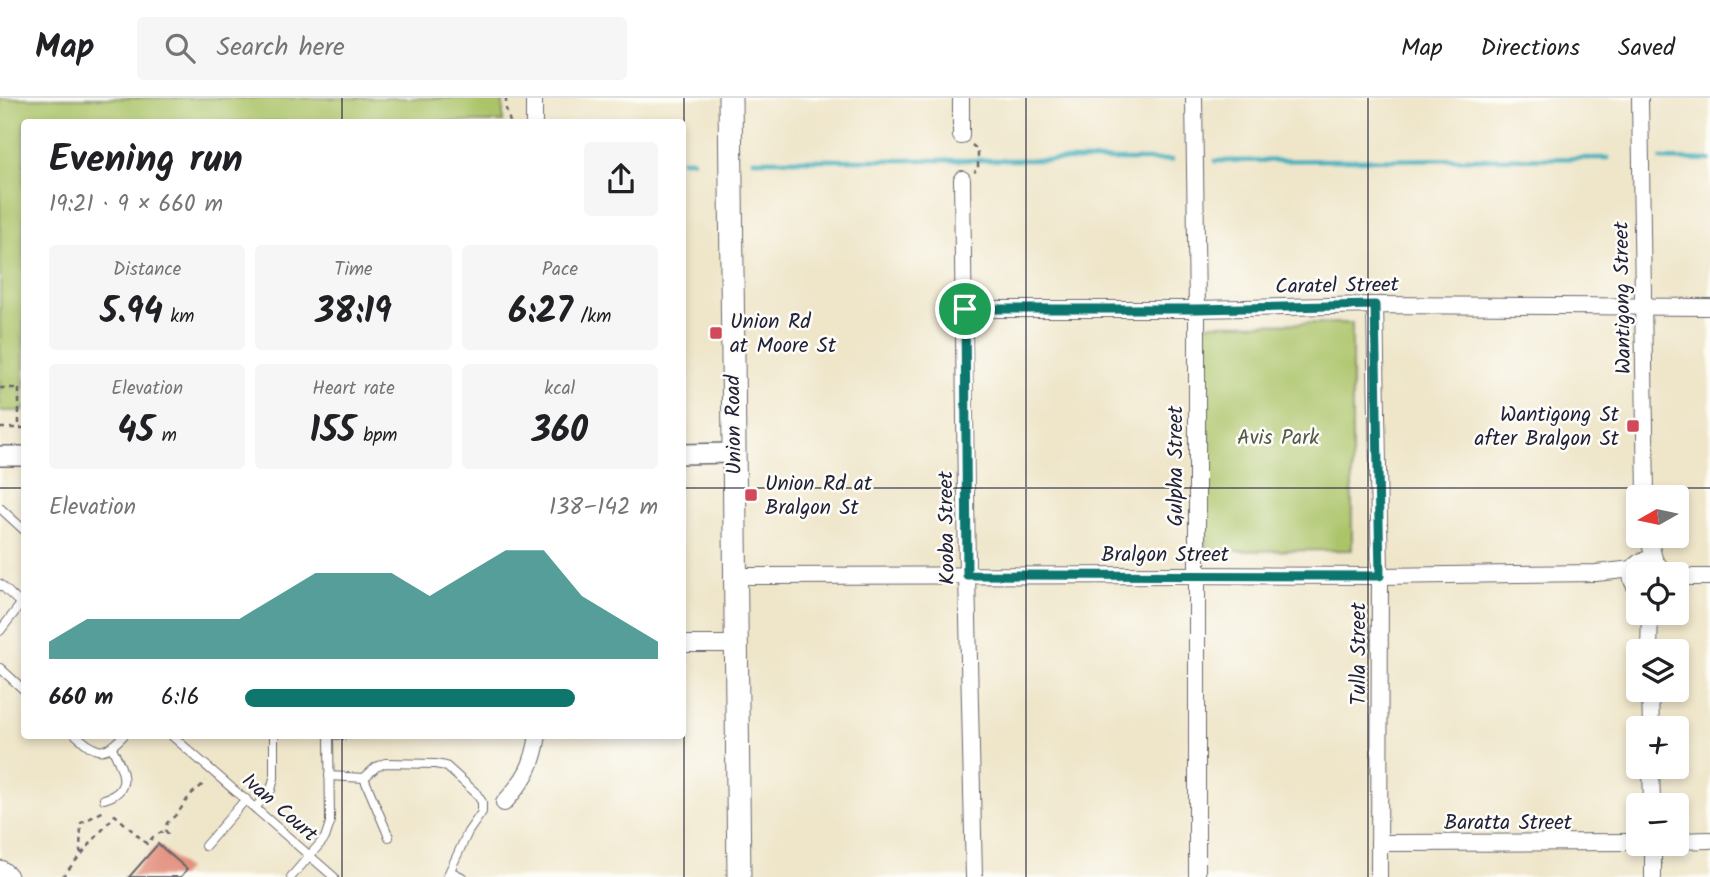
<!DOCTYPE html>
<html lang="en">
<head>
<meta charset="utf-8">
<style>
	:root { --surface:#fff; --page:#f6f6f6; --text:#202124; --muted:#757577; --line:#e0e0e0; --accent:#0f766e }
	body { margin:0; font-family:Kalam,sans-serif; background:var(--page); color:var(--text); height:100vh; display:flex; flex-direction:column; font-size:26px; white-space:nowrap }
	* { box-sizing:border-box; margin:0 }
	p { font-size:23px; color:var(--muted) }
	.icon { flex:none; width:38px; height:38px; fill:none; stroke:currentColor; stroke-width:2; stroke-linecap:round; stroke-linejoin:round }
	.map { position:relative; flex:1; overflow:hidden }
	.panel { position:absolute; left:21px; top:21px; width:665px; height:620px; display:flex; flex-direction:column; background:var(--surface); border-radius:7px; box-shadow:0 4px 10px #0003 }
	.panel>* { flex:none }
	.needle { width:46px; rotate:261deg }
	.controls { position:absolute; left:1626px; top:387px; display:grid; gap:14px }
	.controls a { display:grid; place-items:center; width:63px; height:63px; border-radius:7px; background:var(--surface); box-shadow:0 4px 10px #0003; font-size:35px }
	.pin { position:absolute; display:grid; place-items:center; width:60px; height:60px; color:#fff; margin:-30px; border:4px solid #fff; border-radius:50%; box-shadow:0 2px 7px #0007 }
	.round { display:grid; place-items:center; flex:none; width:74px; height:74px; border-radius:7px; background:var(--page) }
	.overview { display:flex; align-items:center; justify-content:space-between; height:119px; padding:0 28px }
	h1 { font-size:38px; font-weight:700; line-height:52px }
	.stats { display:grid; grid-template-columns:repeat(3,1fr); gap:10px; height:119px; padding:7px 28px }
	.stats div { display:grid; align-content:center; border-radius:7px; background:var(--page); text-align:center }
	.stats b { font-size:35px; font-weight:700 }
	.stats small { font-size:19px; font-weight:400 }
	.stats p { font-size:19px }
	.chart { height:196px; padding:14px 28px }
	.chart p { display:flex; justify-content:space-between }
	.chart svg { width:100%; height:126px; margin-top:7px; fill:var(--accent); opacity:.7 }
	ul { padding:0 28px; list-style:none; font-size:23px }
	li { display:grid; grid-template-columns:112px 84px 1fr; align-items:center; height:52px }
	li i { height:18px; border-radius:9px; background:var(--accent) }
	header { display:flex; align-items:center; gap:42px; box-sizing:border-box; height:98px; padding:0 35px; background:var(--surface); border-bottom:2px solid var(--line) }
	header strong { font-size:33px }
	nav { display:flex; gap:38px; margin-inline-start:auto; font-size:24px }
	.search { width:490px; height:63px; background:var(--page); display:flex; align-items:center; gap:18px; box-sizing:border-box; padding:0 24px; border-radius:7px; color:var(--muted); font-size:26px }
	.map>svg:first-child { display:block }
</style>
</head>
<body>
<header>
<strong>Map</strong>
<div class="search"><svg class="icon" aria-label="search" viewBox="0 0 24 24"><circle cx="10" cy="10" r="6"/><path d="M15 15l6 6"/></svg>Search here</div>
<nav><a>Map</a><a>Directions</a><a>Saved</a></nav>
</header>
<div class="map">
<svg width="1710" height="779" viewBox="0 0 1710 779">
	<rect width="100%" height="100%" fill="#fdfcf7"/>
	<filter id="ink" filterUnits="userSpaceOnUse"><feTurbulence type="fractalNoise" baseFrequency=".0143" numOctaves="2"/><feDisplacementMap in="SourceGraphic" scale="14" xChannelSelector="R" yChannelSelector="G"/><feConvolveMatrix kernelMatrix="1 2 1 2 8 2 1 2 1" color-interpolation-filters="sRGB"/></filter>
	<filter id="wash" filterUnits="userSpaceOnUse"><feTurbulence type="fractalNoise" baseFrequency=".00686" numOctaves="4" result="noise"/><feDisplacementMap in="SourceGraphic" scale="28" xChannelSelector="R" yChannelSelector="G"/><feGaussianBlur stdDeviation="1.57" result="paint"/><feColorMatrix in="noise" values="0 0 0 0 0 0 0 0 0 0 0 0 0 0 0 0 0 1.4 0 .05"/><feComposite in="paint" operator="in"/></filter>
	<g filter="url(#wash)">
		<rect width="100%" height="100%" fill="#efe6ca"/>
		<g fill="#acc469" stroke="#677352" stroke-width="2">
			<path d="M0,0H503V24H24V313H0Z"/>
			<path d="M1352,225V452L1205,453L1204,226Z"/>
		</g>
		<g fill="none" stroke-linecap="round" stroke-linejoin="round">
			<g stroke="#40afbc" stroke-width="4.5">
				<path d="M1661,61L1710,62"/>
				<path d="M682,62H693"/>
				<path d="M753,62H1172"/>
				<path d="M1215,63L1608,60"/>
			</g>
		</g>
		<g id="blocks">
			<path fill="#e28d7a" d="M158,746L187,771L181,779H129Z"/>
		</g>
	</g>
	<g filter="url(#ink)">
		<use href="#blocks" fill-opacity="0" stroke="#6a676d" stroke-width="2"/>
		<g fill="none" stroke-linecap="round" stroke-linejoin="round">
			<g stroke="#6a676d" stroke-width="10">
				<g id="service">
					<path d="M0,410L24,432"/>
					<path d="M0,486L21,506L0,533"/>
					<path d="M0,570L24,592"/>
					<path d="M76,637C97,656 103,659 124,637"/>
					<path d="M171,637L334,779"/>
					<path d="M336,637H349"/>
					<path d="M329,678L364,680L376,669L385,665L435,666L446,668L476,695L482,704V714L468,734L447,779"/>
					<path d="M364,680L389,739"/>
					<path d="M104,701C135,692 122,670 112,650"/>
					<path d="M255,710L271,692L274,680V637"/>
					<path d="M205,748L246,701"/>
					<path d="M450,773L462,779"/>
					<path d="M291,779L325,740L330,725L329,637"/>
				</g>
			</g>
			<g stroke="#6a676d" stroke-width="18">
				<g id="minor">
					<path d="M534,0V24"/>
					<path d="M961,0V38"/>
					<path d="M1194,0L1197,211V779"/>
					<path d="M1640,0L1646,399"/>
					<path d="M962,81L967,477L974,779"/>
					<path d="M1375,207L1380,478L1379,779"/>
					<path d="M965,211H1197L1375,207L1710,209"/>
					<path d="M1648,438L1655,464"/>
					<path d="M735,478L1184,477L1380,478L1596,475L1633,471"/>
					<path d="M1676,482L1685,479H1710"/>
					<path d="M1638,492C1617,469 1653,447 1664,476"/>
					<path d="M682,546H736"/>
					<path d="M1649,553L1650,514"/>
					<path d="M1650,592L1651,630"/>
					<path d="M1651,668L1652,707"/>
					<path d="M504,705C525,681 533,669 538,637"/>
					<path d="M1676,743L1710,742"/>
					<path d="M1379,745L1638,744"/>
					<path d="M1653,746V779"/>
				</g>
			</g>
			<g stroke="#6a676d" stroke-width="22">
				<g id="tertiary">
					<path d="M682,356L733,355"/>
					<path d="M0,358H24"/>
				</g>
			</g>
			<g stroke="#6a676d" stroke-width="25">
				<g id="secondary">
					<path d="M730,0L739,779"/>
					<path d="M0,774L6,779"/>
				</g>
			</g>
			<g stroke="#6a676d" stroke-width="2.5" stroke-dasharray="5 5" stroke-linecap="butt">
				<path d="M506,0V11L510,24"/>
				<path d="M972,47L978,52V72L974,74"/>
				<path d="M0,290H19V330"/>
				<path d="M0,330H24"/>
				<path d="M168,736L165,732L167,725L178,715L190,697L200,689L206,683"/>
				<path d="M82,755L80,753L81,725L106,712"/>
				<path d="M62,779L115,717L147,746L153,739L165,732"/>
			</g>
			<use href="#service" stroke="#fff" stroke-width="8"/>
			<use href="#minor" stroke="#fff" stroke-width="16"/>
			<use href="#tertiary" stroke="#fff" stroke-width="19"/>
			<use href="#secondary" stroke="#fff" stroke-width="23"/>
		</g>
	</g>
	<g fill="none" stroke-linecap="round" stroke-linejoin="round" filter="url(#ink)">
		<g stroke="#fff" stroke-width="14">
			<path id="route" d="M1375,207L1380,478L967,477L965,211H1197Z"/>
		</g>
		<use href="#route" stroke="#0f766e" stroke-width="9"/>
	</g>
	<path fill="none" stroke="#22223b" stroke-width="2" stroke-opacity="0.55" d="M342,0V24M684,0V779M1026,0V779M1368,0V779M0,390H24M682,390H1710M342,637V779"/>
	<g fill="#d1495b" stroke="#fdfcf7" stroke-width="2.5">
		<rect x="709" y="228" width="14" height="14" rx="3.5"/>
		<rect x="1626" y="321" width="14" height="14" rx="3.5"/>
		<rect x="744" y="390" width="14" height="14" rx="3.5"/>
	</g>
	<g text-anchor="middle" stroke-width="5" stroke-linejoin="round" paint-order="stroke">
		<g font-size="21" fill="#22223b" stroke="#fdfcf7">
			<text transform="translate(1337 187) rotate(-1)" y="7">Caratel Street</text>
			<text transform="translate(1622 200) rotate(-91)" y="7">Wantigong Street</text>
			<text transform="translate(733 327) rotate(-91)" y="7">Union Road</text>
			<text transform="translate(1175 368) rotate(-90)" y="7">Gulpha Street</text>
			<text transform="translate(946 430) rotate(-91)" y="7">Kooba Street</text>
			<text x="1165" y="463">Bralgon Street</text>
			<text transform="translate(1358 556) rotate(-90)" y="7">Tulla Street</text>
			<text transform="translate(280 709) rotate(41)" y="7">Ivan Court</text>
			<text x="1508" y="731">Baratta Street</text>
		</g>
		<g font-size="21" fill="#22223b" stroke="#fdfcf7" text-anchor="start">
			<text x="730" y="230">Union Rd<tspan x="730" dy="24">at Moore St</tspan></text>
			<text x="1619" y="323" text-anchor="end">Wantigong St<tspan x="1619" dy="24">after Bralgon St</tspan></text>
			<text x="765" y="392">Union Rd at<tspan x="765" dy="24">Bralgon St</tspan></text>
		</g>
		<g font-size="21" fill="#525b4b" stroke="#fdfcf7">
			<text x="1278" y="346">Avis Park</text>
		</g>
	</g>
</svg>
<div class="controls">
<a><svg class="needle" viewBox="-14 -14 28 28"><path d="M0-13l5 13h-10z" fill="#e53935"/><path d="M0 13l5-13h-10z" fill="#757577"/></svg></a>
<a><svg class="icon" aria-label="locate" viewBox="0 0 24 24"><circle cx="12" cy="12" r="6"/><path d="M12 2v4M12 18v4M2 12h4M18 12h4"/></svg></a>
<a><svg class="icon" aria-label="layers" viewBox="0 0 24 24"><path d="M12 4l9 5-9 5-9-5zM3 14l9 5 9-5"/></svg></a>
<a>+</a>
<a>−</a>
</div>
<div class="pin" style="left:965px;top:211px;background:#1e9e55"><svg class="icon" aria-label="arrive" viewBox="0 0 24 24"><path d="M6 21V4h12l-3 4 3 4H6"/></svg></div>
<section class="panel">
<div class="overview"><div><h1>Evening run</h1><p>19:21 · 9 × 660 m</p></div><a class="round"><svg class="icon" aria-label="share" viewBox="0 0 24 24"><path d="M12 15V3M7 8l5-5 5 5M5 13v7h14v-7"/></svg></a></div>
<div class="stats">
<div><p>Distance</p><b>5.94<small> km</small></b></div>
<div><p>Time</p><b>38:19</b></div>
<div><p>Pace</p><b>6:27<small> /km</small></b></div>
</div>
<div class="stats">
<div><p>Elevation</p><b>45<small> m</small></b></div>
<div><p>Heart rate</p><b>155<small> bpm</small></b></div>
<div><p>kcal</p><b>360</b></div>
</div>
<div class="chart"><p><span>Elevation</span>138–142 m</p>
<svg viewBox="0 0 160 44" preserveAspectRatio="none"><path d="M0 44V38L10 30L20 30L30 30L40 30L50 30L60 22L70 14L80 14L90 14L100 22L110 14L120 6L130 6L140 22L150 30L160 38V44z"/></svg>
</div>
<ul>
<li><b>660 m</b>6:16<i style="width:80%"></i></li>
</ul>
</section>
</div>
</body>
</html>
